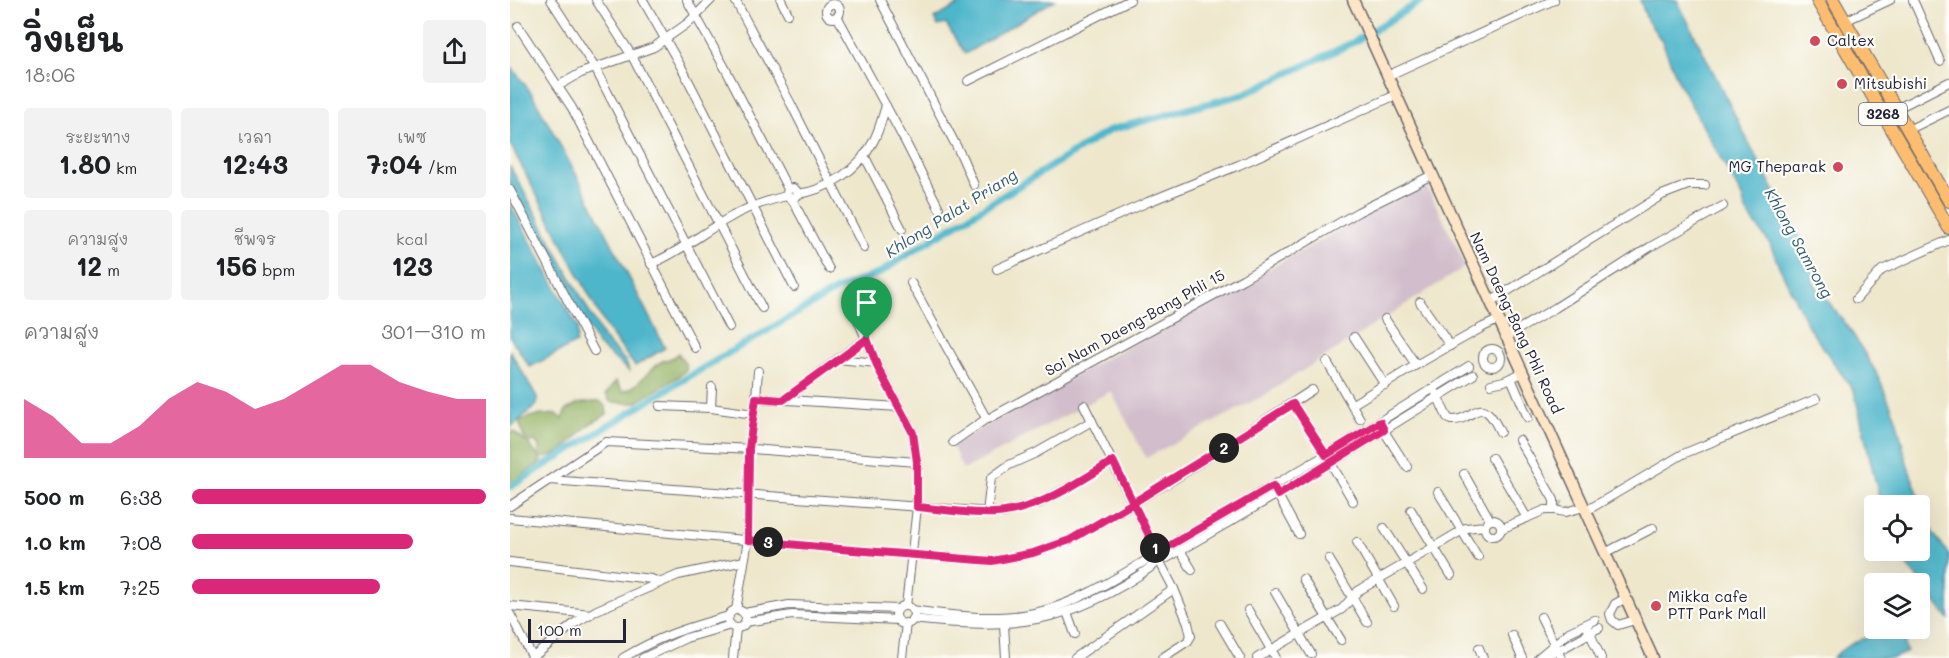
<!DOCTYPE html>
<html lang="th">
<head>
<meta charset="utf-8">
<style>
	:root { --surface:#fff; --page:#f2f2f2; --text:#202124; --muted:#757577; --accent:#db2777 }
	body { margin:0; font-family:Mali,"Playpen Sans Thai",sans-serif; background:var(--page); color:var(--text); height:100vh; display:flex; flex-direction:column; font-size:22px; white-space:nowrap }
	* { box-sizing:border-box; margin:0 }
	p { font-size:20px; color:var(--muted) }
	.icon { flex:none; width:33px; height:33px; fill:none; stroke:currentColor; stroke-width:2; stroke-linecap:round; stroke-linejoin:round }
	.map { position:relative; flex:1; overflow:hidden }
	.panel { display:flex; flex-direction:column; background:var(--surface); width:510px }
	.panel>* { flex:none }
	.buttons { position:absolute; left:1354px; top:495px; display:grid; gap:12px }
	.buttons a { display:grid; place-items:center; width:66px; height:66px; border-radius:6px; background:var(--surface); box-shadow:0 6px 24px #0002; font-size:30px }
	.scale { position:absolute; left:18px; bottom:15px; width:98px; box-sizing:border-box; padding-left:6px; border:3px solid #22223b; border-top:0; font-size:16px; line-height:21px; white-space:nowrap; color:#22223b; -webkit-text-stroke:4px #fdfcf7; paint-order:stroke }
	.pin { position:absolute; display:grid; place-items:center; width:51px; height:51px; color:#fff; margin:-62px -26px; border-radius:50% 50% 50% 0; rotate:-45deg; box-shadow:0 0 6px #0007 }
	.pin .icon { rotate:45deg }
	.km { position:absolute; width:30px; height:30px; margin:-15px; border-radius:50%; background:#222; color:#fff; font-size:16px; line-height:30px; text-align:center }
	.round { display:grid; place-items:center; flex:none; width:63px; height:63px; border-radius:6px; background:var(--page) }
	.head { display:flex; align-items:center; justify-content:space-between; height:102px; padding:0 24px }
	h1 { font-size:33px; font-weight:700; line-height:45px }
	.metrics { display:grid; grid-template-columns:repeat(3,1fr); gap:9px; height:102px; padding:6px 24px }
	.metrics div { display:grid; align-content:center; border-radius:6px; background:var(--page); text-align:center }
	.metrics b { font-size:26px; font-weight:700 }
	.metrics small { font-size:16px; font-weight:400 }
	.metrics p { font-size:16px }
	.chart { height:168px; padding:12px 24px }
	.chart p { display:flex; justify-content:space-between }
	.chart svg { width:100%; height:108px; margin-top:6px; fill:var(--accent); opacity:.7 }
	ul { padding:0 24px; list-style:none; font-size:20px }
	li { display:grid; grid-template-columns:96px 72px 1fr; align-items:center; height:45px }
	li i { height:15px; border-radius:8px; background:var(--accent) }
	main { display:flex; flex:1; min-height:0 }
	.map>svg:first-child { display:block }
</style>
</head>
<body>
<main>
<section class="panel">
<div class="head"><div><h1>วิ่งเย็น</h1><p>18:06</p></div><a class="round"><svg class="icon" aria-label="share" viewBox="0 0 24 24"><path d="M12 15V3M7 8l5-5 5 5M5 13v7h14v-7"/></svg></a></div>
<div class="metrics">
<div><p>ระยะทาง</p><b>1.80<small> km</small></b></div>
<div><p>เวลา</p><b>12:43</b></div>
<div><p>เพซ</p><b>7:04<small> /km</small></b></div>
</div>
<div class="metrics">
<div><p>ความสูง</p><b>12<small> m</small></b></div>
<div><p>ชีพจร</p><b>156<small> bpm</small></b></div>
<div><p>kcal</p><b>123</b></div>
</div>
<div class="chart"><p><span>ความสูง</span>301–310 m</p>
<svg viewBox="0 0 160 44" preserveAspectRatio="none"><path d="M0 44V20L10 27L20 38L30 38L40 31L50 20L60 13L70 17L80 24L90 20L100 13L110 6L120 6L130 13L140 17L150 20L160 20V44z"/></svg>
</div>
<ul>
<li><b>500 m</b>6:38<i style="width:100%"></i></li>
<li><b>1.0 km</b>7:08<i style="width:75%"></i></li>
<li><b>1.5 km</b>7:25<i style="width:64%"></i></li>
</ul>
</section>
<div class="map">
<svg width="1439" height="658" viewBox="0 0 1439 658">
	<rect width="100%" height="100%" fill="#fdfcf7"/>
	<filter id="ink" filterUnits="userSpaceOnUse"><feTurbulence type="fractalNoise" baseFrequency=".0167" numOctaves="2"/><feDisplacementMap in="SourceGraphic" scale="12" xChannelSelector="R" yChannelSelector="G"/><feConvolveMatrix kernelMatrix="1 2 1 2 8 2 1 2 1" color-interpolation-filters="sRGB"/></filter>
	<filter id="wash" filterUnits="userSpaceOnUse"><feTurbulence type="fractalNoise" baseFrequency=".008" numOctaves="4" result="noise"/><feDisplacementMap in="SourceGraphic" scale="24" xChannelSelector="R" yChannelSelector="G"/><feGaussianBlur stdDeviation="1.35" result="paint"/><feColorMatrix in="noise" values="0 0 0 0 0 0 0 0 0 0 0 0 0 0 0 0 0 1.4 0 .05"/><feComposite in="paint" operator="in"/></filter>
	<g filter="url(#wash)">
		<rect width="100%" height="100%" fill="#eee7cc"/>
		<path fill="#d1bdcb" d="M915,183L956,266L753,396L636,458L601,391L453,470L442,445L583,365Z"/>
		<g fill="#95b366" stroke="#5c6a50" stroke-width="1.5">
			<path d="M168,353L175,363L177,369L168,377L125,403L100,402L96,394L106,381L113,392C129,387 138,370 151,362C158,358 163,360 168,353Z"/>
			<path d="M90,401L96,407L97,414C92,418 86,420 80,424C64,437 52,458 29,458L31,462L0,484V434L3,431L18,443L29,457V446L25,441L20,442L14,437L9,421L23,416L46,414L52,419L56,410L67,404Z"/>
		</g>
		<g fill="#4db6cb" stroke="#386c83" stroke-width="1.5">
			<path d="M457,0H545L455,54L436,24L428,26L424,19Z"/>
			<path d="M1130,0H1167L1243,151L1302,261L1303,282L1339,328L1366,372L1386,418L1398,467L1423,533L1439,554V619L1386,551L1410,550V506L1371,505L1344,391L1299,328L1269,266L1260,244L1236,211L1232,197L1169,83L1152,41L1137,20Z"/>
			<path d="M0,65L22,94L72,185L155,348L125,366L97,329L0,144Z"/>
			<path d="M0,166L94,339L116,362L119,371L87,344L0,183Z"/>
			<path d="M0,204L68,328L66,343L20,367L0,337Z"/>
			<path d="M0,351L27,397V405L0,428Z"/>
			<path d="M1389,629L1397,639L1395,646L1397,652L1383,658H1323C1340,639 1366,635 1389,629Z"/>
		</g>
		<g fill="none" stroke-linecap="round" stroke-linejoin="round">
			<path stroke="#4db6cb" stroke-width="7" d="M0,487L166,384L326,290L370,273L398,254L600,130L734,94L842,43L913,0"/>
		</g>
	</g>
	<g filter="url(#ink)">
		<g fill="none" stroke-linecap="round" stroke-linejoin="round">
			<path stroke="#c5c0af" stroke-width="8" stroke-dasharray="8 4" stroke-linecap="butt" d="M1049,504L1051,505"/>
			<g stroke="#69676e" stroke-width="10">
				<g id="minor">
					<path d="M41,0L85,68L219,327"/>
					<path d="M86,0L122,56L252,308"/>
					<path d="M133,0L174,72L284,287"/>
					<path d="M177,0L215,68L278,189"/>
					<path d="M225,0L281,104L354,248"/>
					<path d="M271,0L278,14"/>
					<path d="M370,0L452,157L464,185"/>
					<path d="M1403,0L1430,61"/>
					<circle cx="323" cy="11" r="7"/>
					<path d="M327,16L395,141L429,208"/>
					<path d="M1335,21L1380,0"/>
					<path d="M8,26L62,108L185,348"/>
					<path d="M877,76L1044,0"/>
					<path d="M458,81L620,0"/>
					<path d="M48,86L71,73L144,47L178,23L201,0"/>
					<path d="M1386,109L1439,82"/>
					<path d="M1398,130L1439,110"/>
					<path d="M354,155L392,229"/>
					<path d="M0,190L84,351"/>
					<path d="M287,194C317,191 349,169 363,142C369,131 372,118 376,106"/>
					<path d="M282,199L319,269"/>
					<path d="M141,264C170,252 192,233 219,218C237,207 256,201 276,196L280,199L287,196L286,190L283,188L278,189L276,196"/>
					<path d="M487,269L638,202L729,165L886,95"/>
					<path d="M401,283L476,418L478,419L733,279L848,212L922,175"/>
					<path d="M1346,299L1372,270L1439,240"/>
					<path d="M910,302L940,346"/>
					<path d="M980,302L1152,195L1178,185H1195"/>
					<path d="M875,319L906,365"/>
					<path d="M844,337L875,385"/>
					<path d="M995,337L1045,308L1140,247L1213,206"/>
					<circle cx="982" cy="358" r="9"/>
					<path d="M328,359L356,339"/>
					<path d="M817,362L850,419"/>
					<path d="M248,371L246,398L389,407"/>
					<path d="M1001,378L1018,418"/>
					<path d="M981,384L994,381L1012,373"/>
					<path d="M926,393L937,417L941,420C965,422 970,389 990,432"/>
					<path d="M274,400L328,359L367,363"/>
					<path d="M783,404L816,455L843,501"/>
					<path d="M843,404L906,365L973,327L988,320"/>
					<path d="M574,405L646,550"/>
					<path d="M150,406L201,408L244,414"/>
					<path d="M201,408L202,387"/>
					<path d="M872,428L897,467"/>
					<path d="M1009,440L1044,500V510"/>
					<path d="M443,442L476,419"/>
					<path d="M982,458L1017,518"/>
					<path d="M954,474L980,520"/>
					<path d="M39,480L96,442L243,449L407,462L403,433L368,367L339,299"/>
					<path d="M765,490L789,534"/>
					<path d="M928,492L968,557"/>
					<path d="M0,506L39,480L494,513L529,503L571,481L603,461"/>
					<path d="M901,510L941,575"/>
					<path d="M1049,511L1056,512L1074,507"/>
					<path d="M1076,511L1173,454L1306,399"/>
					<path d="M477,513L481,478L499,465L526,453L582,421"/>
					<path d="M0,518L330,549L482,561L523,553L560,540L664,479L802,390"/>
					<circle cx="983" cy="528" r="8"/>
					<path d="M874,528L913,589"/>
					<path d="M991,529L1035,510H1047"/>
					<path d="M847,542L884,606"/>
					<path d="M652,550L816,455L959,366"/>
					<path d="M670,550L682,570"/>
					<path d="M1095,553L1143,528"/>
					<path d="M657,558L821,463L963,375"/>
					<path d="M819,559L857,622"/>
					<path d="M0,562L141,579L150,582"/>
					<path d="M793,579L831,640"/>
					<path d="M765,592L801,654"/>
					<path d="M1116,598L1105,604L1100,614L1102,620L1108,625L1125,620"/>
					<path d="M0,606L81,614"/>
					<path d="M396,606L407,507V462"/>
					<circle cx="395" cy="615" r="9"/>
					<path d="M226,610L238,540L239,449L246,398"/>
					<path d="M402,610C444,616 490,622 532,611C571,601 606,578 640,558"/>
					<path d="M738,610L766,658"/>
					<circle cx="227" cy="619" r="9"/>
					<path d="M557,612L565,634"/>
					<path d="M234,613L279,605L388,609"/>
					<path d="M0,614L23,658"/>
					<path d="M1031,617L1051,658"/>
					<path d="M402,619C502,630 561,625 644,565"/>
					<path d="M235,622L282,615L388,620"/>
					<path d="M710,624L730,658"/>
					<path d="M494,625L496,658"/>
					<path d="M1078,629L1091,658"/>
					<path d="M1002,635L1012,658"/>
					<path d="M969,648L973,658"/>
					<path d="M1033,655C1050,653 1072,636 1089,628"/>
					<path d="M22,658L65,623L87,610L168,575L234,561"/>
					<path d="M113,658C149,636 179,627 219,616"/>
					<path d="M133,658L176,638L221,625"/>
					<path d="M223,658L226,628"/>
					<path d="M392,658L396,623"/>
					<path d="M565,658L664,589L652,566"/>
					<path d="M652,658L678,641L681,636L678,623L664,589"/>
					<path d="M747,658L832,609L848,591L924,547L956,528L975,526"/>
					<path d="M1028,658L1059,632L1085,620"/>
				</g>
			</g>
			<g stroke="#69676e" stroke-width="13">
				<path id="secondary" d="M843,0L1143,658"/>
			</g>
			<g stroke="#69676e" stroke-width="14">
				<g id="primary">
					<path d="M1307,0L1439,228"/>
					<path d="M1323,0L1439,201"/>
				</g>
			</g>
			<use href="#minor" stroke="#fff" stroke-width="8"/>
			<use href="#secondary" stroke="#fee5c5" stroke-width="10"/>
			<use href="#primary" stroke="#fcbd6f" stroke-width="12"/>
		</g>
	</g>
	<g fill="none" stroke-linecap="round" stroke-linejoin="round" filter="url(#ink)">
		<g stroke="#fff" stroke-width="12">
			<path id="route" d="M357,339L368,368L403,433L407,462V507C431,509 472,516 495,512C534,506 569,482 603,461L646,550H652L763,486L768,495L874,430L870,422L816,455L783,404L626,501L623,503L560,540L523,553L482,561L330,549L238,540L239,448L246,398L273,400L357,339"/>
		</g>
		<use href="#route" stroke="#db2777" stroke-width="8"/>
	</g>
	<g fill="#d1495b" stroke="#fdfcf7" stroke-width="2">
		<circle cx="1305" cy="41" r="6"/>
		<circle cx="1332" cy="84" r="6"/>
		<circle cx="1328" cy="167" r="6"/>
		<circle cx="1146" cy="606" r="6"/>
	</g>
	<g text-anchor="middle" stroke-width="4.5" stroke-linejoin="round" paint-order="stroke">
		<rect fill="#fdfcf7" stroke="#646373" stroke-width="1.5" x="1349" y="103" width="48" height="22" rx="4.5"/>
		<g font-size="14" font-weight="bold" fill="#22223b">
			<text x="1373" y="119">3268</text>
		</g>
		<g font-size="15" fill="#22223b" stroke="#fdfcf7" text-anchor="start">
			<text x="1317" y="46">Caltex</text>
			<text x="1344" y="89">Mitsubishi</text>
			<text x="1316" y="172" text-anchor="end">MG Theparak</text>
			<text x="1158" y="602">Mikka cafe<tspan x="1158" dy="17">PTT Park Mall</tspan></text>
		</g>
		<g font-size="15" fill="#22223b" stroke="#fdfcf7">
			<text transform="translate(625 323) rotate(-29)" y="5">Soi Nam Daeng-Bang Phli 15</text>
			<text transform="translate(1006 323) rotate(65)" y="5">Nam Daeng-Bang Phli Road</text>
		</g>
		<g font-size="16" font-style="italic" fill="#335d75" stroke="#fdfcf7">
			<text transform="translate(441 213) rotate(-32)" y="6">Khlong Palat Priang</text>
			<text transform="translate(1289 243) rotate(61)" y="6">Khlong Samrong</text>
		</g>
	</g>
</svg>
<div class="buttons">
<a><svg class="icon" aria-label="locate" viewBox="0 0 24 24"><circle cx="12" cy="12" r="6"/><path d="M12 2v4M12 18v4M2 12h4M18 12h4"/></svg></a>
<a><svg class="icon" aria-label="layers" viewBox="0 0 24 24"><path d="M12 4l9 5-9 5-9-5zM3 14l9 5 9-5"/></svg></a>
</div>
<div class="scale">100 m</div>
<div class="pin" style="left:357px;top:339px;background:#1e9e55"><svg class="icon" aria-label="arrive" viewBox="0 0 24 24"><path d="M6 21V4h12l-3 4 3 4H6"/></svg></div>
<b class="km" style="left:645px;top:548px">1</b>
<b class="km" style="left:714px;top:448px">2</b>
<b class="km" style="left:258px;top:542px">3</b>
</div>
</main>
</body>
</html>
